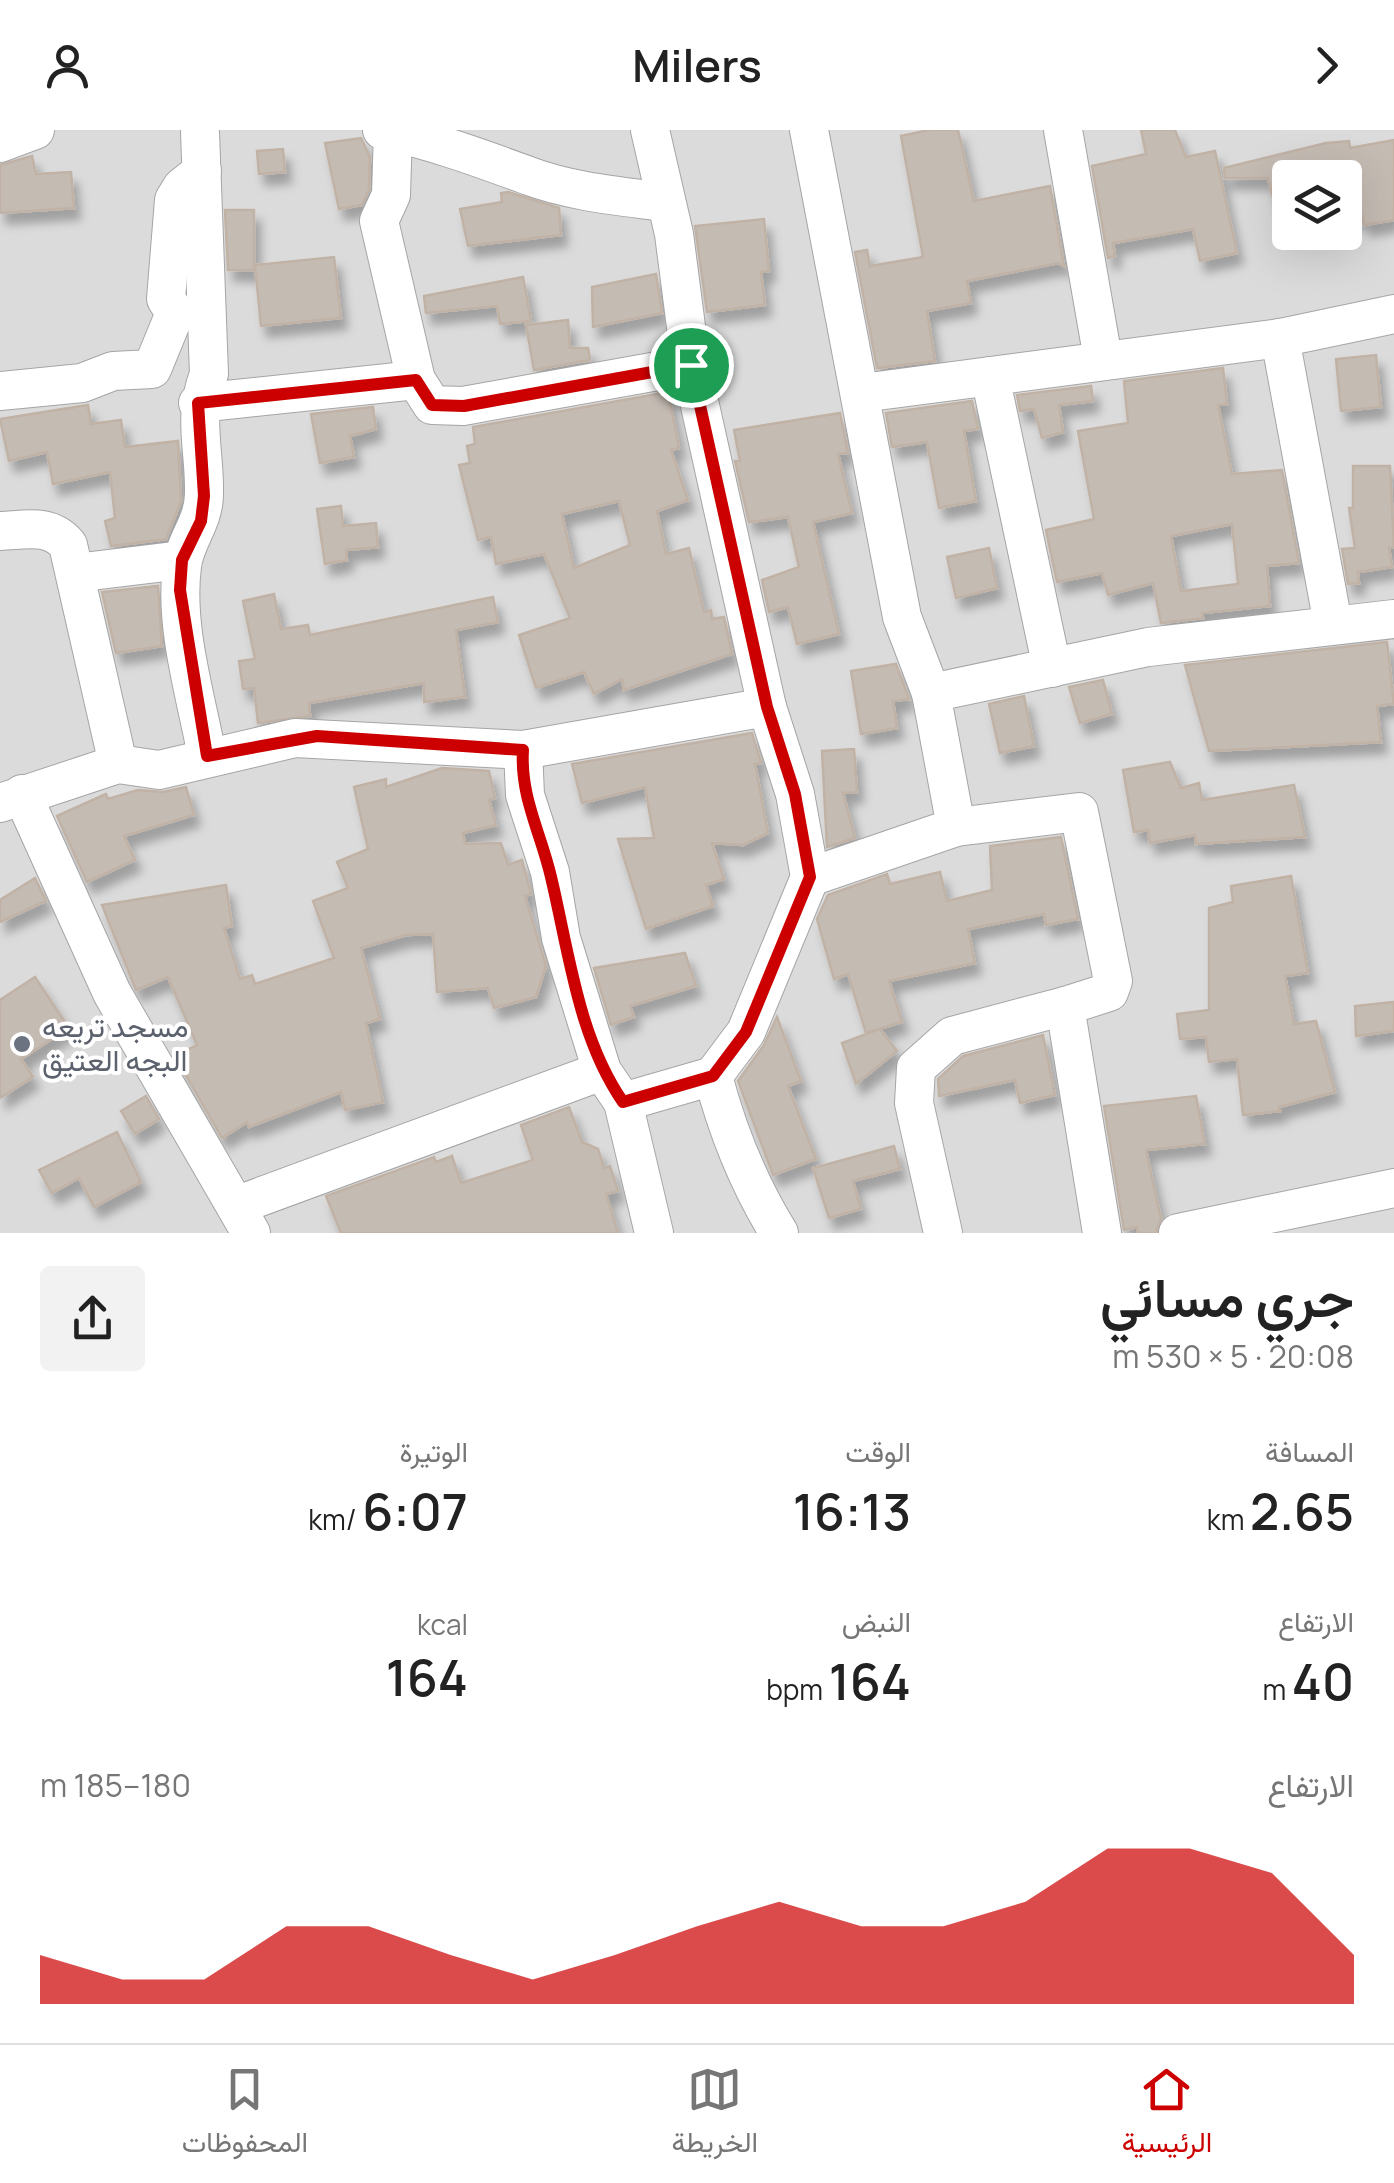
<!DOCTYPE html>
<html lang="ar">
<head>
<meta charset="utf-8">
<style>
	:root { --surface:#fff; --page:#f2f2f2; --text:#222; --muted:#767676; --line:#e0e0e0; --accent:#c00 }
	body { margin:0; font-family:Manrope,Vazirmatn,sans-serif; background:var(--page); color:var(--text); direction:rtl; height:100vh; display:flex; flex-direction:column; font-size:38px; white-space:nowrap }
	* { box-sizing:border-box; margin:0 }
	p { font-size:32px; color:var(--muted) }
	.icon { flex:none; width:55px; height:55px; fill:none; stroke:currentColor; stroke-width:2; stroke-linecap:round; stroke-linejoin:round }
	.map { position:relative; height:1103px; overflow:hidden; direction:ltr }
	.panel { display:flex; flex-direction:column; background:var(--surface); flex:1 }
	.panel>* { flex:none }
	.tools { position:absolute; left:1272px; top:30px; display:grid; gap:20px }
	.tools a { display:grid; place-items:center; width:90px; height:90px; border-radius:10px; background:var(--surface); box-shadow:0 10px 40px #0002; font-size:50px }
	.pin { position:absolute; display:grid; place-items:center; width:85px; height:85px; color:#fff; margin:-42px; border:5px solid #fff; border-radius:50%; box-shadow:0 2px 10px #0007 }
	.round { display:grid; place-items:center; flex:none; width:105px; height:105px; border-radius:10px; background:var(--page) }
	.head { display:flex; align-items:center; justify-content:space-between; height:170px; padding:0 40px }
	h1 { font-size:55px; font-weight:600; line-height:75px }
	.metrics { display:grid; grid-template-columns:repeat(3,1fr); gap:15px; height:170px; padding:10px 40px }
	.metrics div { display:grid; align-content:center }
	.metrics b { font-size:50px; font-weight:600 }
	.metrics small { font-size:28px; font-weight:400 }
	.metrics p { font-size:28px }
	.chart { height:280px; padding:20px 40px }
	.chart p { display:flex; justify-content:space-between }
	.chart svg { width:100%; height:180px; margin-top:10px; fill:var(--accent); opacity:.7 }
	header { display:flex; justify-content:space-between; align-items:center; height:130px; padding:0 40px; background:var(--surface); font-size:45px; font-weight:600 }
	.menu { display:flex; justify-content:space-around; align-items:center; height:140px; border-top:2px solid var(--line); background:var(--surface); font-size:28px; color:var(--muted) }
	.menu a { display:grid; justify-items:center; gap:5px }
	.menu .selected { color:var(--accent) }
	.map>svg:first-child { display:block }
</style>
</head>
<body>
<header><svg class="icon" aria-label="forward" viewBox="0 0 24 24"><path d="M9 5l7 7-7 7"/></svg>Milers<svg class="icon" aria-label="person" viewBox="0 0 24 24"><circle cx="12" cy="8" r="4"/><path d="M4 21q1-7 8-7t8 7"/></svg></header>
<div class="map">
<svg width="1394" height="1103" viewBox="0 0 1394 1103">
	<defs>
		<filter id="shadow"><feDropShadow dx="6" dy="11" stdDeviation="5" flood-color="#0004"/></filter>
	</defs>
	<rect width="100%" height="100%" fill="#efebe4"/>
	<path fill="#dcdbdb" fill-rule="evenodd" d="M0,0H1394V1103H0ZM1290,48H1345V102H1290Z"/>
	<g fill="#c4bbb3" stroke="#c1b2a6" stroke-width="2.5" fill-rule="evenodd" filter="url(#shadow)">
		<path d="M929,0H958L974,71L1050,56L1064,136L1058,133L967,151L971,173L927,181L935,231L877,238L855,122L867,120L870,136L923,127L901,6Z"/>
		<path d="M1141,0H1175L1186,27L1215,21L1237,123L1200,131L1193,99L1113,113L1115,126L1108,128L1092,36L1146,24Z"/>
		<path d="M361,8L370,27L369,60L362,75L339,79L325,13Z"/>
		<path d="M1394,10V90L1364,95L1363,86L1345,88V48H1290V98L1281,99L1268,48H1225L1224,38L1326,13L1349,11L1350,18Z"/>
		<path d="M283,19L285,42L259,44L257,21Z"/>
		<path d="M32,26L36,44L71,42L74,78L0,83V35Z"/>
		<path d="M508,62L559,78L561,105L468,116L460,79L502,72L501,63Z"/>
		<path d="M225,80H254V140H228Z"/>
		<path d="M764,89L769,141L761,142L765,175L707,182L695,96Z"/>
		<path d="M334,127L341,188L261,196L255,135Z"/>
		<path d="M656,144L662,183L593,197L592,157Z"/>
		<path d="M523,147L531,191L500,194L497,176L426,183L424,166Z"/>
		<path d="M568,190L570,218H588L590,230L534,240L526,195Z"/>
		<path d="M1376,225L1381,277L1341,281L1336,229Z"/>
		<path d="M1223,238L1227,274L1218,275L1232,344L1282,340L1299,433L1267,436L1270,476L1202,483L1203,488L1161,493L1153,453L1108,465L1102,443L1057,452L1046,400L1094,389L1078,301L1128,293L1124,251ZM1232,394L1238,454L1181,461L1171,406Z"/>
		<path d="M1091,256L1093,271L1059,275L1063,302L1042,308L1034,279L1020,281L1017,265Z"/>
		<path d="M668,262L679,318L671,320L688,370L657,381L666,424L689,418L704,482L711,480L712,489L724,487L732,524L624,560L622,549L594,564L584,542L536,558L519,505L570,488L544,424L496,434L491,407L478,410L459,335L470,333L467,316L475,314L473,297ZM619,371L630,415L574,438L562,384Z"/>
		<path d="M972,271L978,299L964,301L976,371L939,378L927,312L892,317L886,283Z"/>
		<path d="M88,275L91,294L121,290L125,317L178,311L181,371L166,409L111,416L105,391L115,388L110,342L53,354L47,322L9,331L0,289Z"/>
		<path d="M373,277L376,299L350,306L354,327L320,333L311,284Z"/>
		<path d="M840,283L848,323L838,324L852,383L813,392L839,504L797,514L788,477L769,482L762,450L799,437L788,387L749,392L735,331H740L734,300Z"/>
		<path d="M1353,336H1390L1394,417L1389,418L1392,437L1358,442L1359,453L1348,454L1342,419L1355,418L1349,378H1353Z"/>
		<path d="M341,376L343,396L376,393L378,417L346,420L347,430L325,434L317,379Z"/>
		<path d="M989,418L997,458L956,468L947,427Z"/>
		<path d="M158,456L162,516L116,523L102,462Z"/>
		<path d="M274,464L281,499L308,495L310,505L493,467L498,492L456,500L465,567L424,572V553L309,573L310,586L258,593L254,558L243,559L239,531L255,529L243,471Z"/>
		<path d="M1387,512L1394,574L1377,576L1381,612L1209,621L1185,535Z"/>
		<path d="M896,534L909,569L893,571L897,598L861,604L851,541Z"/>
		<path d="M1103,550L1112,584L1080,593L1069,557Z"/>
		<path d="M1024,566L1034,616L1000,623L989,574Z"/>
		<path d="M752,603L761,633L755,634L768,703L743,715L712,713L724,749L706,755L713,776L646,799L618,709L654,708L645,657L582,673L572,634Z"/>
		<path d="M854,619L857,662L843,663L855,708L827,717L822,621Z"/>
		<path d="M1170,632L1181,658L1199,653L1202,670L1294,655L1305,707L1196,714L1195,705L1150,713L1148,700L1134,702L1123,640Z"/>
		<path d="M442,638L489,641L495,668L489,670L496,695L463,703L465,714L501,713L508,735L522,730L531,764L525,766L546,836L536,867L494,878L488,858L437,862L433,804L406,805L361,818L380,889L366,893L383,972L345,980L341,962L249,997L247,992L222,1008L175,926L197,915L168,847L136,860L102,775L226,755L232,796L224,798L240,849L252,845L255,854L334,828L313,771L348,758L337,732L368,719L354,657L386,649V657Z"/>
		<path d="M186,657L194,685L124,706L135,730L87,752L57,686L106,664L108,669L138,660L163,662Z"/>
		<path d="M1061,707L1078,789L1046,795L1044,784L968,799L975,833L889,851L902,892L866,903L848,844L834,849L817,789L828,765L887,744L890,754L940,742L947,771L992,760L990,716Z"/>
		<path d="M1291,746L1308,843L1285,846L1294,894L1316,891L1335,962L1279,977L1280,981L1243,985L1237,929L1209,932L1206,907L1180,909L1177,884L1209,880V778L1233,772L1231,756Z"/>
		<path d="M35,748L46,771L0,792V770Z"/>
		<path d="M685,823L696,856L630,876L634,887L611,895L594,838Z"/>
		<path d="M35,847L69,898L21,929L33,947L0,968V870Z"/>
		<path d="M1394,872V901L1356,906L1355,876Z"/>
		<path d="M777,887L801,951L788,956L816,1029L773,1045L738,951L764,915Z"/>
		<path d="M880,899L897,921L856,954L842,913Z"/>
		<path d="M1043,905L1055,965L1020,973L1015,950L939,966L938,949L963,926Z"/>
		<path d="M146,966L159,989L135,1004L121,981Z"/>
		<path d="M1196,966L1205,1014L1146,1020L1161,1089L1156,1103H1138L1137,1097L1124,1100L1104,976Z"/>
		<path d="M569,977L582,1012L598,1019L604,1038L610,1036L618,1061L606,1064L618,1103H341L326,1066L434,1027L436,1032L452,1026L461,1053L533,1030L521,995Z"/>
		<path d="M117,1002L141,1052L94,1077L79,1048L52,1063L39,1040Z"/>
		<path d="M894,1016L900,1039L853,1051L861,1079L829,1088L813,1038Z"/>
	</g>
	<g fill="none" stroke-linecap="round" stroke-linejoin="round">
		<g stroke="#a5a5a5" stroke-width="40">
			<g id="street">
				<path d="M382,0C434,11 480,28 529,46C572,62 619,66 664,72"/>
				<path d="M650,0L674,104L691,235L767,577"/>
				<path d="M809,0L902,487L931,563L1148,517L1394,489"/>
				<path d="M1063,0L1103,229"/>
				<path d="M200,2L209,244C192,289 205,318 204,364C204,392 185,410 182,436C174,497 196,566 207,626"/>
				<path d="M393,2L391,65L379,91L416,250"/>
				<path d="M0,13L35,0"/>
				<path d="M1280,208L1333,494"/>
				<path d="M990,246L1052,538"/>
				<path d="M0,261L82,253L113,241L152,239L175,183L166,169L174,70L182,57L202,41"/>
				<path d="M862,263L1280,208L1394,184"/>
				<path d="M198,273L416,250L432,275L463,276L691,235"/>
				<path d="M0,401C26,400 50,393 68,415L118,634"/>
				<path d="M75,443L182,430"/>
				<path d="M523,620L525,665L550,742L561,808L602,941L623,972L654,1103"/>
				<path d="M22,664L112,863L251,1103"/>
				<path d="M0,673L118,634L159,640L295,608L523,620L767,577L795,664L810,747"/>
				<path d="M956,697L1079,682L1113,851L1109,862L1065,876"/>
				<path d="M623,972L713,946"/>
				<path d="M238,1075L602,941"/>
				<path d="M779,1103C748,1053 728,1003 713,946L746,902L810,747L956,697L931,563"/>
				<path d="M943,1103L914,973L916,938L952,906L1065,876L1102,1103"/>
				<path d="M1178,1103L1394,1058"/>
			</g>
		</g>
		<use href="#street" stroke="#fff" stroke-width="38"/>
	</g>
	<g fill="none" stroke-linecap="round" stroke-linejoin="round">
		<g stroke="#fff" stroke-width="20">
			<path id="route" d="M691,235L767,577L795,664L810,747L746,902L713,946L623,972C578,907 569,822 551,747C541,703 520,667 523,620L317,606L207,626L180,460L182,430L201,391L204,366L198,273L416,250L432,275L464,276Z"/>
		</g>
		<use href="#route" stroke="#c00" stroke-width="12"/>
	</g>
	<circle fill="#6b7280" stroke="#fff" stroke-width="4" cx="22" cy="914" r="10"/>
	<g text-anchor="middle" stroke-width="8" stroke-linejoin="round" paint-order="stroke">
		<g font-size="30" fill="#5b616d" stroke="#fff" text-anchor="start">
			<text x="42" y="907">مسجد تريعه<tspan x="42" dy="34">البجه العتيق</tspan></text>
		</g>
	</g>
</svg>
<div class="tools">
<a><svg class="icon" aria-label="layers" viewBox="0 0 24 24"><path d="M12 4l9 5-9 5-9-5zM3 14l9 5 9-5"/></svg></a>
</div>
<div class="pin" style="left:691px;top:235px;background:#1e9e55"><svg class="icon" aria-label="arrive" viewBox="0 0 24 24"><path d="M6 21V4h12l-3 4 3 4H6"/></svg></div>
</div>
<section class="panel">
<div class="head"><div><h1>جري مسائي</h1><p>20:08 · 5 × 530 m</p></div><a class="round"><svg class="icon" aria-label="share" viewBox="0 0 24 24"><path d="M12 15V3M7 8l5-5 5 5M5 13v7h14v-7"/></svg></a></div>
<div class="metrics">
<div><p>المسافة</p><b>2.65<small> km</small></b></div>
<div><p>الوقت</p><b>16:13</b></div>
<div><p>الوتيرة</p><b>6:07<small> /km</small></b></div>
</div>
<div class="metrics">
<div><p>الارتفاع</p><b>40<small> m</small></b></div>
<div><p>النبض</p><b>164<small> bpm</small></b></div>
<div><p>kcal</p><b>164</b></div>
</div>
<div class="chart"><p><span>الارتفاع</span>180–185 m</p>
<svg viewBox="0 0 160 44" preserveAspectRatio="none"><path d="M0 44V32L10 38L20 38L30 25L40 25L50 32L60 38L70 32L80 25L90 19L100 25L110 25L120 19L130 6L140 6L150 12L160 32V44z"/></svg>
</div>
</section>
<nav class="menu">
<a class="selected"><svg class="icon" aria-label="home" viewBox="0 0 24 24"><path d="M3 11l9-7 9 7M6 9v11h12V9"/></svg>الرئيسية</a>
<a><svg class="icon" aria-label="map" viewBox="0 0 24 24"><path d="M3 6l6-2 6 2 6-2v14l-6 2-6-2-6 2zM9 4v14M15 6v14"/></svg>الخريطة</a>
<a><svg class="icon" aria-label="saved" viewBox="0 0 24 24"><path d="M7 4h10v16l-5-4-5 4z"/></svg>المحفوظات</a>
</nav>
</body>
</html>
